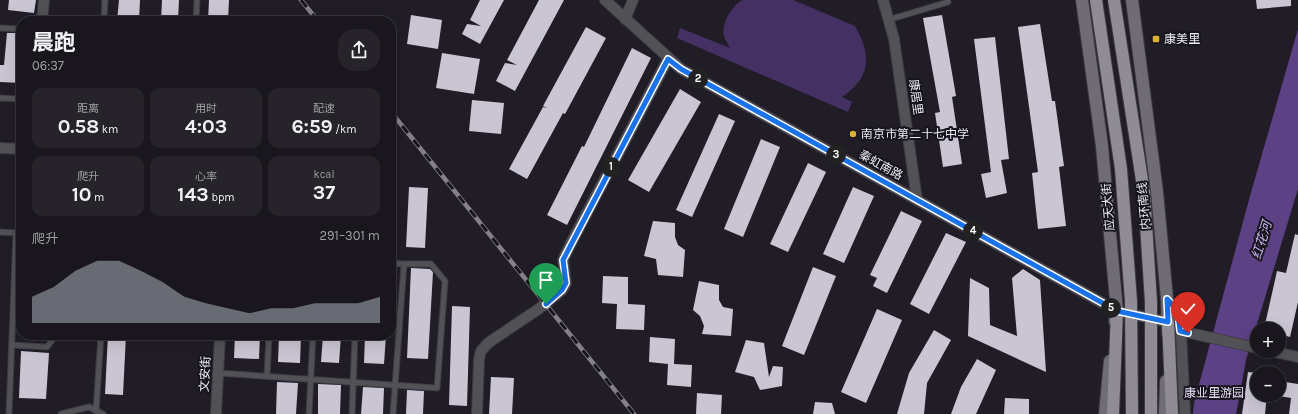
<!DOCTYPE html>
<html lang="zh">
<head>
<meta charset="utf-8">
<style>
	:root { --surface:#19161d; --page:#26232a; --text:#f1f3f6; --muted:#9f9fa4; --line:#37353b; --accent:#8c9099 }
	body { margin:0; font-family:Karla,"Noto Sans SC",sans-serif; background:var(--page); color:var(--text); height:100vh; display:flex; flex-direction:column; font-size:15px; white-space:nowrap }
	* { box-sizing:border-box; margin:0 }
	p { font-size:13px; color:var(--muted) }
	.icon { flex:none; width:22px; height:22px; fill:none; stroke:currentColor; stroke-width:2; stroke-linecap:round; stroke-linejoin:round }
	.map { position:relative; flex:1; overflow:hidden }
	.drawer { position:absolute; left:16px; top:16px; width:380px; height:324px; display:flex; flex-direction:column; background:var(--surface); border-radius:16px; box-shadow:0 4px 16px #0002,0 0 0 1px var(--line) }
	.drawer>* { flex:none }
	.fabs { position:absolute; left:1250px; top:322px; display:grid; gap:8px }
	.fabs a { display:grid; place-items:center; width:36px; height:36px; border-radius:50%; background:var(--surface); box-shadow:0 4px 16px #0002,0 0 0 1px var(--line); font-size:20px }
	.pin { position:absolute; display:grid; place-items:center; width:34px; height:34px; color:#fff; margin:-41px -17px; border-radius:50% 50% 50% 0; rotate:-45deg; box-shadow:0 0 4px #0007 }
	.pin .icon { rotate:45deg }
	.km { position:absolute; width:20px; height:20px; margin:-10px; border-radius:50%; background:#222; color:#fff; font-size:11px; line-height:20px; text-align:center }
	.round { display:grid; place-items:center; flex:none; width:42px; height:42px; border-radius:16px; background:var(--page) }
	.head { display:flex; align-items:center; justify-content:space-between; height:68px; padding:0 16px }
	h1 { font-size:22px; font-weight:700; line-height:30px }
	.figures { display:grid; grid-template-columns:repeat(3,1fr); gap:6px; height:68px; padding:4px 16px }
	.figures div { display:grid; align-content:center; border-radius:10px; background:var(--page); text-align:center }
	.figures b { font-size:20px; font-weight:700 }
	.figures small { font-size:11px; font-weight:400 }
	.figures p { font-size:11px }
	.chart { height:112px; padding:8px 16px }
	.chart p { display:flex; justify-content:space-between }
	.chart svg { width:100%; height:72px; margin-top:4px; fill:var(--accent); opacity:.7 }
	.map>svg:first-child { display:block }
</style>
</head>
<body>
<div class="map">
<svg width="1298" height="414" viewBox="0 0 1298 414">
	<rect width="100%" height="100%" fill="#211d27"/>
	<path fill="#453064" d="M742,0H793L855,26C872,56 871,77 842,97L852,102L848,112L677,38L680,28L730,48C728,44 725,40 724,36C721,23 731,7 742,0Z"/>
	<path fill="#5c4185" d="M1298,29V189L1246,360L1236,414H1193L1194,403L1250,196Z"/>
	<g fill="#c9c5d2">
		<path d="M9,0H36L34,13L8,10Z"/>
		<path d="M119,0H140L139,21H117Z"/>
		<path d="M162,0H179L178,21H161Z"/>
		<path d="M209,0H229L228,21H208Z"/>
		<path d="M480,0H504L480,44L462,34L467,24L481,26L470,20Z"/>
		<path d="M539,0H564L515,91L496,81L505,63L517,65L507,60Z"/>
		<path d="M1256,0H1291V6L1257,9Z"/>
		<path d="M411,15L442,20L438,49L407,44Z"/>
		<path d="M942,15L956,96L952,97L962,164L943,167L935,113L940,112L923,18Z"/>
		<path d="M1040,24L1052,101H1055L1064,166L1059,167L1066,226L1038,229L1032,173L1038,172L1018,27Z"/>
		<path d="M586,27L606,38L565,114L563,113L527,179L509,169L543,107L547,108L543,106Z"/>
		<path d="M7,33H21V83L0,82V65H4Z"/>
		<path d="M995,37L1009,159L1001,160L1007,193L986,198L981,174L991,172L974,39Z"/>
		<path d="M632,48L651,58L567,225L547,215L582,146L584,147Z"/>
		<path d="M442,53L480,59L474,94L436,88Z"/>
		<path d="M680,89L701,102L649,192L628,180Z"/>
		<path d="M472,100L504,103L501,134L469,131Z"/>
		<path d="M719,114L735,121L692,217L676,210Z"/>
		<path d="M761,139L780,147L743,237L724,229Z"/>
		<path d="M808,163L826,172L788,252L770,244Z"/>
		<path d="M409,187L428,188L425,248L406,247Z"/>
		<path d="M853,187L874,196L844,263L823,254Z"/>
		<path d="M901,211L922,221L887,293L873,286L877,278L870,275Z"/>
		<path d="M653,221L675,223V237L678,245L685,250L683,277L658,275L656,259L644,256Z"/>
		<path d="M946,233L966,242L929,314L910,304Z"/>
		<path d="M1295,234L1298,235V302L1290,337L1279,334V329H1264L1277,271L1286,273Z"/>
		<path d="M813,267L836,276L804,355L782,346Z"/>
		<path d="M411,268L430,269L433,272L428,359L407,358Z"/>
		<path d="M1023,269L1040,280L1046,372L968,336L970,278L989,288L990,325L1017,336L1012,278Z"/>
		<path d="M603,276L628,277V304L645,305L644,330L616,329L617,304L602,303Z"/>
		<path d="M699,281L719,285V300L723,307L733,309L731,336L702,334L704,326L700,316L693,310Z"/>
		<path d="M452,306L470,307L467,406L449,405Z"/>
		<path d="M877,309L902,320L866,403L841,392Z"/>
		<path d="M934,330L951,340L927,383L924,414H897L909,373Z"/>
		<path d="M108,335H126L123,395L105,394Z"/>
		<path d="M235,335H260L259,359L234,358Z"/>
		<path d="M279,335H301L300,363L278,362Z"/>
		<path d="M323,335H341L339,363L321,362Z"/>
		<path d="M365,335H386L384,364L364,363Z"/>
		<path d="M650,337L675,339L674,364L692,365L691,387L667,385L668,364L649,362Z"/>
		<path d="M746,340L764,343L769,377L773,366L783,367L782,386L760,390L754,377L735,372Z"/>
		<path d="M21,351L49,353L46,399L19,398Z"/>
		<path d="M977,359L996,370L976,414H951L961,387Z"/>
		<path d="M1248,372L1257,373V395H1267L1265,414H1242Z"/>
		<path d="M491,377L514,378L512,414H489Z"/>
		<path d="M1279,381L1298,384V414H1289L1291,398L1279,396Z"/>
		<path d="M277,382L298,383L296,414H276Z"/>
		<path d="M318,384L341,385L340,414H318Z"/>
		<path d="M363,387L384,388L383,414H361Z"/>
		<path d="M407,390L424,391L423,414H406Z"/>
		<path d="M697,393L722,395L721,414H696Z"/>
		<path d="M1005,398L1029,399V414H1004Z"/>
		<path d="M815,402L832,403L835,414H813Z"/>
	</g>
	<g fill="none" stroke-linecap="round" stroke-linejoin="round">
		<g stroke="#3e3a43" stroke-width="7">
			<g id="service">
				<path d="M888,20L948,2"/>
				<path d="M104,21L105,0"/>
				<path d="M196,21L197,0"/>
				<path d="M0,28L21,29"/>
				<path d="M0,98L21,99"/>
				<path d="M0,232L16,233L9,414"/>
				<path d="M391,263L404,264L393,414"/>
				<path d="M12,345L47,347L56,335"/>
				<path d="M218,373L437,388L445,281L431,264H404"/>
				<path d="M267,376L269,335"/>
				<path d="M96,411L101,335"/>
				<path d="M61,414L89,407L103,414"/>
				<path d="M309,414L313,335"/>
				<path d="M352,414L355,335"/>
			</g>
		</g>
		<g stroke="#3e3a43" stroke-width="12">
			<g id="minor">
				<path d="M605,0L681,69L1117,311L1168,322"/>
				<path d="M883,0L894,39L917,200"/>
				<path d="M625,19L633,0"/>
				<path d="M42,21L44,0"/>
				<path d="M0,148L21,149"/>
				<path d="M1167,299L1178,311L1181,331L1185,414"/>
				<path d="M1181,331L1257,348"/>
				<path d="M1271,351L1298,357"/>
				<path d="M216,414L220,335"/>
				<path d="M477,414L479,359L481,351L488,343L540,308L562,290L566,283L563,260L571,243L668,59"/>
			</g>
		</g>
		<g stroke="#3e3a43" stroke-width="14">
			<g id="secondary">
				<path d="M1082,0L1102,146L1117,311L1115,321"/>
				<path d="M1132,0L1157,192L1167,299L1168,333"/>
				<path d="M1105,414L1110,361"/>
				<path d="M1165,414L1166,381"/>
			</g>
		</g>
		<g stroke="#3e3a43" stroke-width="14">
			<g id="trunk">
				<path d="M1168,322L1172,414"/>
				<path d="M1113,414L1117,311"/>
			</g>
		</g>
		<use href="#service" stroke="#525156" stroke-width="5"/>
		<use href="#minor" stroke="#525156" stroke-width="10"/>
		<use href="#secondary" stroke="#6f6c74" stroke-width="12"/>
		<use href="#trunk" stroke="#8f8c96" stroke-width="12"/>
		<g stroke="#848089" stroke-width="4.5">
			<g id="rail">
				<path d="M301,0L318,21"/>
				<path d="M391,112L634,414"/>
			</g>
		</g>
		<use href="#rail" stroke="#17141d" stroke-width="3" stroke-dasharray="9" stroke-linecap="butt"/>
		<g stroke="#3e3a43" stroke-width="14" stroke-linecap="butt">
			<g id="trunk-bridge">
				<path d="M1096,0L1121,169L1131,301L1132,414"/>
				<path d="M1114,0L1144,193L1151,302V414"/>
			</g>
		</g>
		<use href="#trunk-bridge" stroke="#8f8c96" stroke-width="12"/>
	</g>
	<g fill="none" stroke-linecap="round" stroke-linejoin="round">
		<g stroke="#fff" stroke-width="8">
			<path id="route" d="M546,304L562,290L566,283L563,260L668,59L681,69L1117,311L1168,322L1167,299L1178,311L1180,331L1188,333"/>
		</g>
		<use href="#route" stroke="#1a73e8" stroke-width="5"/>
	</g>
	<g fill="#dbb233" stroke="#17141d" stroke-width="1.5">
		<rect x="1152" y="35" width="8" height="8" rx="2"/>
		<circle cx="853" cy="134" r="4"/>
	</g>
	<g text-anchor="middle" stroke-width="4" stroke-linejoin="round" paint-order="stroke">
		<g font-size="12" fill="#edebf2" stroke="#17141d" text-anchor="start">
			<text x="1164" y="43">康美里</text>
			<text x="861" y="138">南京市第二十七中学</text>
		</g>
		<g font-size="12" fill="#edebf2" stroke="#17141d">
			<text transform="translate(916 97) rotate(82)" y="4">康居里</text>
			<text transform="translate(881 165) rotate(29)" y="4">秦虹南路</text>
			<text transform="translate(1144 206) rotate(-95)" y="4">内环南线</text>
			<text transform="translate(1108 207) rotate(-95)" y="4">应天大街</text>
			<text transform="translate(205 374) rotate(-87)" y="4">文安街</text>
		</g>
		<g font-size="12" fill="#e4ddf2" stroke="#17141d">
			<text x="1214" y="397">康业里游园</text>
		</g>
		<g font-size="13" font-style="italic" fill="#cab5f1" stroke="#17141d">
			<text transform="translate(1261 240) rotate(-73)" y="5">红花河</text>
		</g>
	</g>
</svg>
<div class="fabs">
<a>+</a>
<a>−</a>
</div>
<div class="pin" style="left:546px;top:304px;background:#1e9e55"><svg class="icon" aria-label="arrive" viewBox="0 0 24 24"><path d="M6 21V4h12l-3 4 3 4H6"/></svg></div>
<div class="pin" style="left:1188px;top:333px;background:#d93025"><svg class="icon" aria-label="check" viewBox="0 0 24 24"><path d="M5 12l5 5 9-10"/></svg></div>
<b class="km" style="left:611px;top:167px">1</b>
<b class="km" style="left:698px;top:79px">2</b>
<b class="km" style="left:836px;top:155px">3</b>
<b class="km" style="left:973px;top:231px">4</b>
<b class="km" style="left:1111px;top:308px">5</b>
<section class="drawer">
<div class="head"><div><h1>晨跑</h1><p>06:37</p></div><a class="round"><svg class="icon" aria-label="share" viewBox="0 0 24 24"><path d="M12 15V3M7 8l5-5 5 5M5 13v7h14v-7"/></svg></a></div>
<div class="figures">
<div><p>距离</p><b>0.58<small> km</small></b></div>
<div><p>用时</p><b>4:03</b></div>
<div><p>配速</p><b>6:59<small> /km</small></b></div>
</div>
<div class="figures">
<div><p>爬升</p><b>10<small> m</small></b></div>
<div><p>心率</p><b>143<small> bpm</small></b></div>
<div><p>kcal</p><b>37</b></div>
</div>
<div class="chart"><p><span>爬升</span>291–301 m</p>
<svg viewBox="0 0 160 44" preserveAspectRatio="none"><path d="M0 44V28L10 22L20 12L30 6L40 6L50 12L60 19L70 28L80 32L90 35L100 38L110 35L120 35L130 32L140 32L150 32L160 28V44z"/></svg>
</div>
</section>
</div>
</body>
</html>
